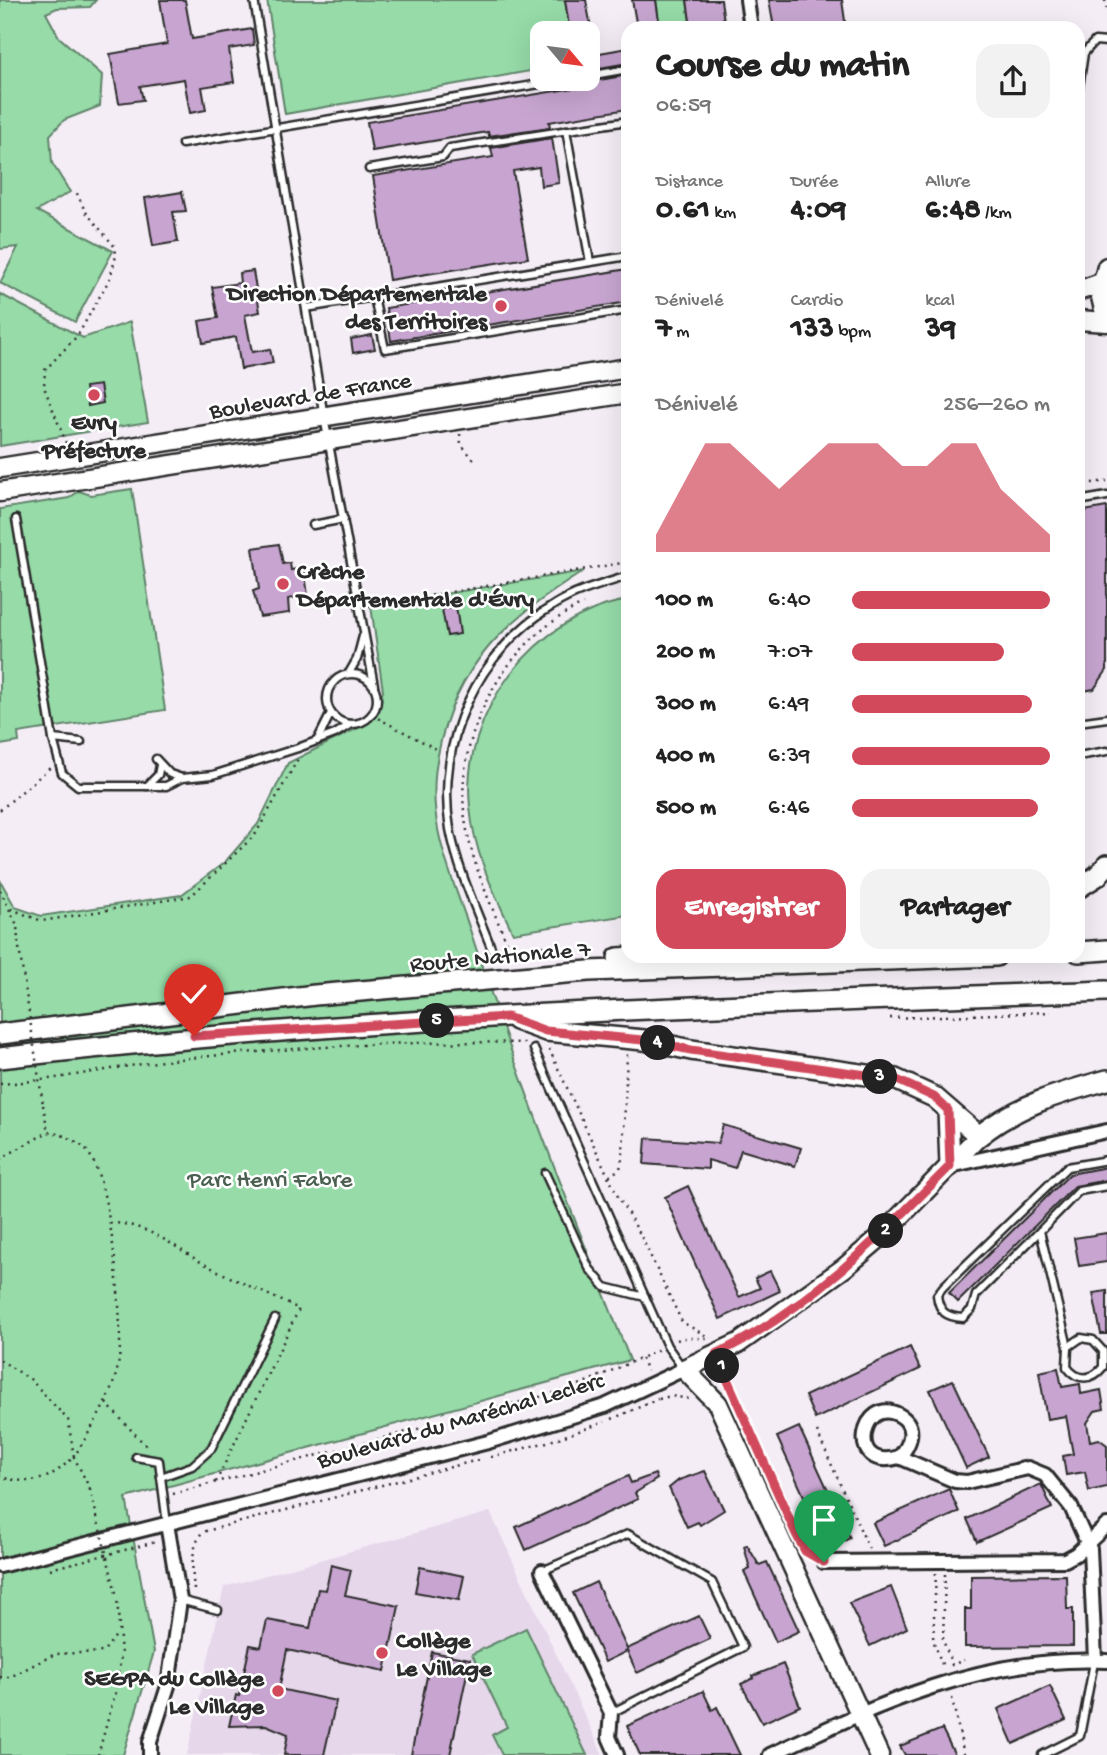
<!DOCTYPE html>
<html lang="fr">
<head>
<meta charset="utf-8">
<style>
	:root { --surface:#fff; --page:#f2f2f2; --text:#222; --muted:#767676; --accent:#d1495b }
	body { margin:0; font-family:"Gochi Hand",sans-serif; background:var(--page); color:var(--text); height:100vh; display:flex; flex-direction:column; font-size:26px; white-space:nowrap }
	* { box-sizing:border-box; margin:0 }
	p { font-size:23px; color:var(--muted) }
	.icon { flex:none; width:38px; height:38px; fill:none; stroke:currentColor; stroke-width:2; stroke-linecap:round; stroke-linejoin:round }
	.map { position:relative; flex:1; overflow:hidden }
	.panel { position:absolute; left:621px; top:21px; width:464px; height:942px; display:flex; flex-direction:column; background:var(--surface); border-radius:21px; box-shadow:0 7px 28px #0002 }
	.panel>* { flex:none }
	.needle { width:46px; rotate:119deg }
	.fabs { position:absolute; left:530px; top:21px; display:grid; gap:14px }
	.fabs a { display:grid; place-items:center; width:70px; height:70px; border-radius:14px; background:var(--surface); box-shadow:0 7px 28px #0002; font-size:35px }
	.pin { position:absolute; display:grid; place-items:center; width:60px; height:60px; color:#fff; margin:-72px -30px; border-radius:50% 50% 50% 0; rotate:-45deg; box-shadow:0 0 7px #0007 }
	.pin .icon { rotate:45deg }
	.km { position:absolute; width:35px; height:35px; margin:-18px; border-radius:50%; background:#222; color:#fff; font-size:19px; line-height:35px; text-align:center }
	.round { display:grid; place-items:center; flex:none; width:74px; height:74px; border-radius:21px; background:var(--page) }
	.overview { display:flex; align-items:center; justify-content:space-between; height:119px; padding:0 35px }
	h1 { font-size:38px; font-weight:800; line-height:52px }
	.metrics { display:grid; grid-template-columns:repeat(3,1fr); gap:10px; height:119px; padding:7px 35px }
	.metrics div { display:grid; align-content:center }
	.metrics b { font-size:30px; font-weight:800 }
	.metrics small { font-size:19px; font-weight:400 }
	.metrics p { font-size:19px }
	.chart { height:196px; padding:14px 35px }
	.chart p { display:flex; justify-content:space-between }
	.chart svg { width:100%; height:126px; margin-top:7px; fill:var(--accent); opacity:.7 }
	.button { display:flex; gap:14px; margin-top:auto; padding:14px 35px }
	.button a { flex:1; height:80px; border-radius:21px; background:var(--accent); color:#fff; font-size:28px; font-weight:800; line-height:80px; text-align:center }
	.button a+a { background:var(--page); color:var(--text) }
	ul { padding:0 35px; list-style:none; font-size:23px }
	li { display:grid; grid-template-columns:112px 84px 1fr; align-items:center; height:52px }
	li i { height:18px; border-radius:9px; background:var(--accent) }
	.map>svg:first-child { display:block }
</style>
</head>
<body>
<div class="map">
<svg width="1107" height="1755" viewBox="0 0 1107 1755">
	<rect width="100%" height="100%" fill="#f4edf6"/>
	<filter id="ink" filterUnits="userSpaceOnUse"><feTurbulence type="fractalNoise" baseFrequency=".0143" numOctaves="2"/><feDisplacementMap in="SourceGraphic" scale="14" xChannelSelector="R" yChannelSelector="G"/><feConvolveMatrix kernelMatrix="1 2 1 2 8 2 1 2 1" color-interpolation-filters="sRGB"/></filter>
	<g filter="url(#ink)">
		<path fill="#e6d7eb" d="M490,1512L603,1755H187L224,1587Z"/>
		<g fill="#96dba8" stroke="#60836a" stroke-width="2">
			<path d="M0,0H96L90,7L57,8L46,13L59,37L102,75L100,106L64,120L50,135L52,163L70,192L37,211L113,251L75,322L0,283L18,247L0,249Z"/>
			<path d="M267,0H565L570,33H542V69L285,114Z"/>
			<path d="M656,0H687L691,28H660Z"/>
			<path d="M0,294L83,338L130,322L148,422L0,446Z"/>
			<path d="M132,489L165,710L18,733L19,742L0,745V509L69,498L79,491L91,495Z"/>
			<path d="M584,571C510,618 455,662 438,755C424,825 453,876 473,939C519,1082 575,1220 630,1360L126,1498L154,1652L123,1755H0V880L15,907L41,916L181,895L225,862L258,824L288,763L364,725L378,708L383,691L371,606Z"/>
			<path d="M628,600V915L513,933C493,891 474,853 470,807C460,712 536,615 628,600Z"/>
			<path d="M526,1628L587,1755H502L492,1735L507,1727L472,1654Z"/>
		</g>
		<g fill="#c7a5d0" stroke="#2b2b2b" stroke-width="2">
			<path d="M160,0H185L192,39L252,29L254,45L229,49L234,82L202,87L206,110L190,113L184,79L140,86L143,100L119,103L110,54L167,44Z"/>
			<path d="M565,0H586L592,33H570Z"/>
			<path d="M632,0H656L660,28H637Z"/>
			<path d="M687,0H721L725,28H691Z"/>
			<path d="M769,0H842L846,28H774Z"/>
			<path d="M628,48V63L588,70V55Z"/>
			<path d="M628,75V109L549,122L550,127L489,136L488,132L372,151L367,122L580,87L579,79L589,82Z"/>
			<path d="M552,138L559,183L541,186L539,167L513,171L528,258L389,280L373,176L493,157L491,148Z"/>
			<path d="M182,192L186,211L173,212L178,242L153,246L145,198Z"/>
			<path d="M628,269V302L391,341L386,308Z"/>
			<path d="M253,271L260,312L245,315L252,352L270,349L273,363L241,369L236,337L203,343L199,321L218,318L212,287L240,283L239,273Z"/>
			<path d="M372,335L375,349L353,353L351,339Z"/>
			<path d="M100,385L103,403L88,406L85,387Z"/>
			<path d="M1107,507V670L1094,689L1078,692V512Z"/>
			<path d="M279,544L283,564L290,563L291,570L304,568L308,595L288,599L289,613L260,617L253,591L259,589L253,548Z"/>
			<path d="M456,606L460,634L447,636L442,609Z"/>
			<path d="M723,1125L801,1148L795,1166L741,1150L735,1168L708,1160V1169L644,1164L646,1138L718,1143Z"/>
			<path d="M1107,1167V1180L1075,1186L958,1302L949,1293L1070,1174Z"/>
			<path d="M688,1186L739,1297L760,1288L755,1278L770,1271L780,1291L720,1319L665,1197Z"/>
			<path d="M1107,1233V1262L1079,1266L1074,1238Z"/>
			<path d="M1107,1291V1334H1101L1093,1293Z"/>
			<path d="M910,1347L920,1369L815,1419L805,1396Z"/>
			<path d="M1058,1368L1062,1387L1080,1384L1081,1394L1101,1390L1104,1409L1095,1411L1087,1423L1090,1441L1099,1439L1107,1445V1487L1089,1491L1085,1472L1066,1475L1063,1456L1073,1454L1066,1416L1047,1419L1039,1372Z"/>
			<path d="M953,1380L989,1457L966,1468L930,1390Z"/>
			<path d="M799,1427L850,1538L828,1549L777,1437Z"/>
			<path d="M705,1471L724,1510L700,1525L698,1522L687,1527L669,1488L679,1480Z"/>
			<path d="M655,1474L657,1479L635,1493L638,1499L526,1550L516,1527L628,1476L631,1483Z"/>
			<path d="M1041,1484L1052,1508L977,1542L967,1519Z"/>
			<path d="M949,1489L959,1512L884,1546L873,1523Z"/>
			<path d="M747,1545L759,1565L767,1562L799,1631L776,1642L744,1572L750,1569L744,1546Z"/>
			<path d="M331,1565L351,1570L345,1595L399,1606L385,1671L287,1650L279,1689L336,1701L324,1755H284L288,1734L266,1725L229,1726L236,1695L239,1696L250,1645L261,1647L267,1620L310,1628L318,1589L326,1590Z"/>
			<path d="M420,1567L464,1576L459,1600L415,1592Z"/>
			<path d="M1066,1575L1067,1609H1073V1646L965,1647V1609H971V1576Z"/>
			<path d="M596,1582L627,1649L699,1616L710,1639L637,1673L627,1651L605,1662L573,1593Z"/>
			<path d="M891,1587L907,1628L870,1646L849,1603Z"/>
			<path d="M432,1652L470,1659L450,1755H411Z"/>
			<path d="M783,1664L800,1706L762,1723L741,1684L754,1678L753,1676Z"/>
			<path d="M1050,1686L1066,1720L1013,1744L998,1709Z"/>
			<path d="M703,1691L712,1710L717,1707L740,1755H640L627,1726Z"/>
			<path d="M942,1729L955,1755H905L900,1746Z"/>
		</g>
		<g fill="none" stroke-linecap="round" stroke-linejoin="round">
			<g stroke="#2b2b2b" stroke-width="11">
				<g id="lane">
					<path d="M254,0L324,417L374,685"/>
					<path d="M1078,53H1084L1078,94"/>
					<path d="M1084,53L1095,41L1107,42"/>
					<path d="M588,76L628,69"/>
					<path d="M566,130L590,262"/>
					<path d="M182,144L569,79"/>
					<path d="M369,169L443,157L450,148L628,121"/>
					<path d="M374,297L385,349L628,310"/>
					<path d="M306,308L628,256"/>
					<path d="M1078,501L1107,496"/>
					<path d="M16,519L53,739L62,773L78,786H166L182,778L213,775L298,748L335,734L351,724"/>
					<path d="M313,525L344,519"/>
					<path d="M349,673L357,659L363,636"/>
					<circle cx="352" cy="699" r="25"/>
					<path d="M1078,722L1107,718"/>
					<path d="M53,739L81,742"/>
					<path d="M317,741L331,713"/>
					<path d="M1078,756L1107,751"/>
					<path d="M156,759L170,774L182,778"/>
					<path d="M147,786L158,775L160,765"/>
					<path d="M492,950C477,911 458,871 450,829C435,743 478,650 554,605C576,591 603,584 628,576"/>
					<path d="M534,1049L667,1346L682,1367"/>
					<path d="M545,1173L589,1268L605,1287L645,1297"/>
					<path d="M1040,1231L976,1295L972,1309L963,1318C946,1317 939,1312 937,1295L943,1287L1067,1167L1107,1160"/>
					<path d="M1068,1347L1081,1338L1093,1340L1103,1351V1367C1092,1381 1077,1381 1067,1367L1068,1347L1040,1231L1079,1191L1107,1186"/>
					<path d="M136,1457L159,1461L161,1477"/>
					<path d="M167,1524L161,1477L192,1466L211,1449L275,1319"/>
					<path d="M542,1571L628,1534L712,1582L743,1647L611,1713"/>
					<path d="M180,1600L218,1610"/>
					<path d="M1042,1755L1080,1736L1094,1662"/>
				</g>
			</g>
			<g stroke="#2b2b2b" stroke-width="18">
				<g id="street">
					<path d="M747,0L751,28"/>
					<path d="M950,1166L1107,1131"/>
					<path d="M899,1457C911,1445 917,1425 899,1415C862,1394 845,1473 899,1457L955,1481L967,1482L1028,1468L1045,1475L1071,1507L1090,1549L1095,1660"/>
					<path d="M824,1562L1065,1560L1076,1554L1107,1525"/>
					<path d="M0,1566L488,1442L605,1406L684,1369"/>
					<path d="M542,1571L611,1713L609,1737L617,1755"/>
					<path d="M150,1755V1742L168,1686L180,1600L167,1524"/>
					<path d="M770,1755C879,1704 984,1655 1107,1661"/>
				</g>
			</g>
			<g stroke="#2b2b2b" stroke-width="23">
				<g id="secondary">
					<path d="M1107,267L1100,293L1107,321"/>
					<path d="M1078,291L1101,283"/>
					<path d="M1078,320L1107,322"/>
					<path d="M0,468L628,368"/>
					<path d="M0,492L628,393"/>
					<path d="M879,1755L718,1404L684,1369L739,1343L844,1268L877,1240L979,1136"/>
				</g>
			</g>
			<g stroke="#2b2b2b" stroke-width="24">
				<g id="primary">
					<path d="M1078,888L1097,876L1107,865"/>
					<path d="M1078,952L1107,950"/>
					<path d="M618,958L652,956"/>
					<path d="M516,1020L546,1031L644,1040L691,1050L895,1079L934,1097L979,1136C1017,1105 1060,1093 1107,1080"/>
					<path d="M0,1034L315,995L589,971L996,956"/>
					<path d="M0,1058C367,1015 738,1005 1107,991"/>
					<path d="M948,1110L950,1166"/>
				</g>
			</g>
			<g stroke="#2b2b2b" stroke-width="2.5" stroke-dasharray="2 5" stroke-linecap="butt">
				<path d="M1105,0L1107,12"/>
				<path d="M460,434L461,444L475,461"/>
				<path d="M66,443L44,387L45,370L78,335L110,278L116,256L115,247L85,211L75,189"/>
				<path d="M1078,485L1107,481"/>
				<path d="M369,606L628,562"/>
				<path d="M372,715L440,751"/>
				<path d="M0,810L51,767"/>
				<path d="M0,890L17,925L18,941"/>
				<path d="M11,909L42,921L191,896L255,835L298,759"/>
				<path d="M544,946L510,950C492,907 472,866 465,819C453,735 505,640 583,604"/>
				<path d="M890,1018L1051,1012"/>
				<path d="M549,1049L616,1193L640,1234L682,1322L710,1338"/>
				<path d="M0,1084C64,1080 126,1064 190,1058C300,1047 414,1040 525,1043"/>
				<path d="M43,1105L48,1132C62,1134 75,1139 86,1150C111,1176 124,1322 119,1360C114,1395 92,1427 74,1457L90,1489"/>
				<path d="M0,1159L48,1132"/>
				<path d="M609,1176L620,1169L623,1154L627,1054"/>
				<path d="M110,1223C151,1223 179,1252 214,1269C241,1283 270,1295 299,1309L216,1482L570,1389L659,1350"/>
				<path d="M677,1340L683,1338H708"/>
				<path d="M641,1358L647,1371"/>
				<path d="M0,1360L30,1379L68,1420L74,1457C48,1480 36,1486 0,1477"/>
				<path d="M722,1367L759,1451"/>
				<path d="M659,1399L671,1396L690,1399"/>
				<path d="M106,1403L149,1449"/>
				<path d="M612,1419L658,1399"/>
				<path d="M817,1432L869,1549"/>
				<path d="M491,1457L547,1442L605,1422"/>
				<path d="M173,1494L216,1482"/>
				<path d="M50,1569L156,1542"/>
				<path d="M936,1573L933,1640L943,1667"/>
				<path d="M945,1574L943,1640L952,1665L964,1660"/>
				<path d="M194,1590C192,1569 190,1551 202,1532L478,1460"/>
				<path d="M0,1677H10L55,1654L103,1652L118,1633"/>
				<path d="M952,1698L964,1755"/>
				<path d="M98,1755L115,1694L121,1655L117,1597"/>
			</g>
			<use href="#lane" stroke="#fff" stroke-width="6"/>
			<use href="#street" stroke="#fff" stroke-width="12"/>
			<use href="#secondary" stroke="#fff" stroke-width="18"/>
			<use href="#primary" stroke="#fff" stroke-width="19"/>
			<g stroke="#2b2b2b" stroke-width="2.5" stroke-dasharray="2 5" stroke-linecap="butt">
				<path d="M18,941L43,1105"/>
				<path d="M90,1489L117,1597"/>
			</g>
		</g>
	</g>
	<g fill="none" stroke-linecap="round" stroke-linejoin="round" filter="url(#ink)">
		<g stroke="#fff" stroke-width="14">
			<path id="route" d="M194,1036L507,1017L546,1031L643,1040L691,1050L895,1079L934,1097L948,1110L950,1166C881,1236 807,1311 716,1354L796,1534L805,1551L824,1562"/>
		</g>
		<use href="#route" stroke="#d1495b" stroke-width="9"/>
	</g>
	<g fill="#d1495b" stroke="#fff" stroke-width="2.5">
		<circle cx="501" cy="306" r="7"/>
		<circle cx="94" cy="395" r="7"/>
		<circle cx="283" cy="584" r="7"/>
		<circle cx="382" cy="1653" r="7"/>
		<circle cx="278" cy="1691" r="7"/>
	</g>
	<g text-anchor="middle" stroke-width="5" stroke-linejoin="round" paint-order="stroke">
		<g font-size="24" font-weight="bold" fill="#2b2b2b" stroke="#fff" text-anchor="end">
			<text x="487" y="300">Direction Départementale<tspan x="487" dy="28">des Territoires</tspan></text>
			<text x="94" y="429" text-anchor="middle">Evry<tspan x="94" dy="28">Préfecture</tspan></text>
			<text x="297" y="578" text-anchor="start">Crèche<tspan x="297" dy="28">Départementale d'Évry</tspan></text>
			<text x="396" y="1647" text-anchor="start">Collège<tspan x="396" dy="28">Le Village</tspan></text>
			<text x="264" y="1685">SEGPA du Collège<tspan x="264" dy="28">Le Village</tspan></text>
		</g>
		<g font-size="24" fill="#2b2b2b" stroke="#fff">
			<text transform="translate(310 394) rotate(-9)" y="8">Boulevard de France</text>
			<text transform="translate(500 955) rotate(-5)" y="8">Route Nationale 7</text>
			<text transform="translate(460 1419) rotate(-16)" y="8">Boulevard du Maréchal Leclerc</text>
		</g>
		<g font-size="24" fill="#4b6050" stroke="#fff">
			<text x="270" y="1186">Parc Henri Fabre</text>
		</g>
	</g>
</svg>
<div class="fabs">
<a><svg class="needle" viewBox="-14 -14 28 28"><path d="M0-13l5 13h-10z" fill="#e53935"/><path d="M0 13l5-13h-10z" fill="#767676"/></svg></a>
</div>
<div class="pin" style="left:824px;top:1562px;background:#1e9e55"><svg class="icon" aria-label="arrive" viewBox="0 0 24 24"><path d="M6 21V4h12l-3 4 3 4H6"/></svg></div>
<div class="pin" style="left:194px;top:1036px;background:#d93025"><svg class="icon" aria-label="check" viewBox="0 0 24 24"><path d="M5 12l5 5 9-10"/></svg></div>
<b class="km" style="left:722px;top:1366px">1</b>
<b class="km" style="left:886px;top:1231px">2</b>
<b class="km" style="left:880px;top:1077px">3</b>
<b class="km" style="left:658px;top:1043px">4</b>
<b class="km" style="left:437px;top:1021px">5</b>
<section class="panel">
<div class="overview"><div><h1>Course du matin</h1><p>06:59</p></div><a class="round"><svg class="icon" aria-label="share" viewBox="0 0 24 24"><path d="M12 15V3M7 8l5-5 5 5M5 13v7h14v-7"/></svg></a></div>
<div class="metrics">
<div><p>Distance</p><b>0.61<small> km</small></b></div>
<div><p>Durée</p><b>4:09</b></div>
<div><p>Allure</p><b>6:48<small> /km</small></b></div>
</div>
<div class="metrics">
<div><p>Dénivelé</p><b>7<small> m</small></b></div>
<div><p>Cardio</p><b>133<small> bpm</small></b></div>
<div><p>kcal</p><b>39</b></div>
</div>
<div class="chart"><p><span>Dénivelé</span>256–260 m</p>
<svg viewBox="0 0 160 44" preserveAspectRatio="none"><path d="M0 44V38L10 22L20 6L30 6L40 14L50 22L60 14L70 6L80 6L90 6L100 14L110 14L120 6L130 6L140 22L150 30L160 38V44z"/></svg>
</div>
<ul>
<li><b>100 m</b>6:40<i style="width:100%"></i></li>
<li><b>200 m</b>7:07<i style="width:77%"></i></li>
<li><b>300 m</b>6:49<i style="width:91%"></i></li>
<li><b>400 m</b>6:39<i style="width:100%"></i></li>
<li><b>500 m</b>6:46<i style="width:94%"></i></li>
</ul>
<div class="button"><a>Enregistrer</a><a>Partager</a></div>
</section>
</div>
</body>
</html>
